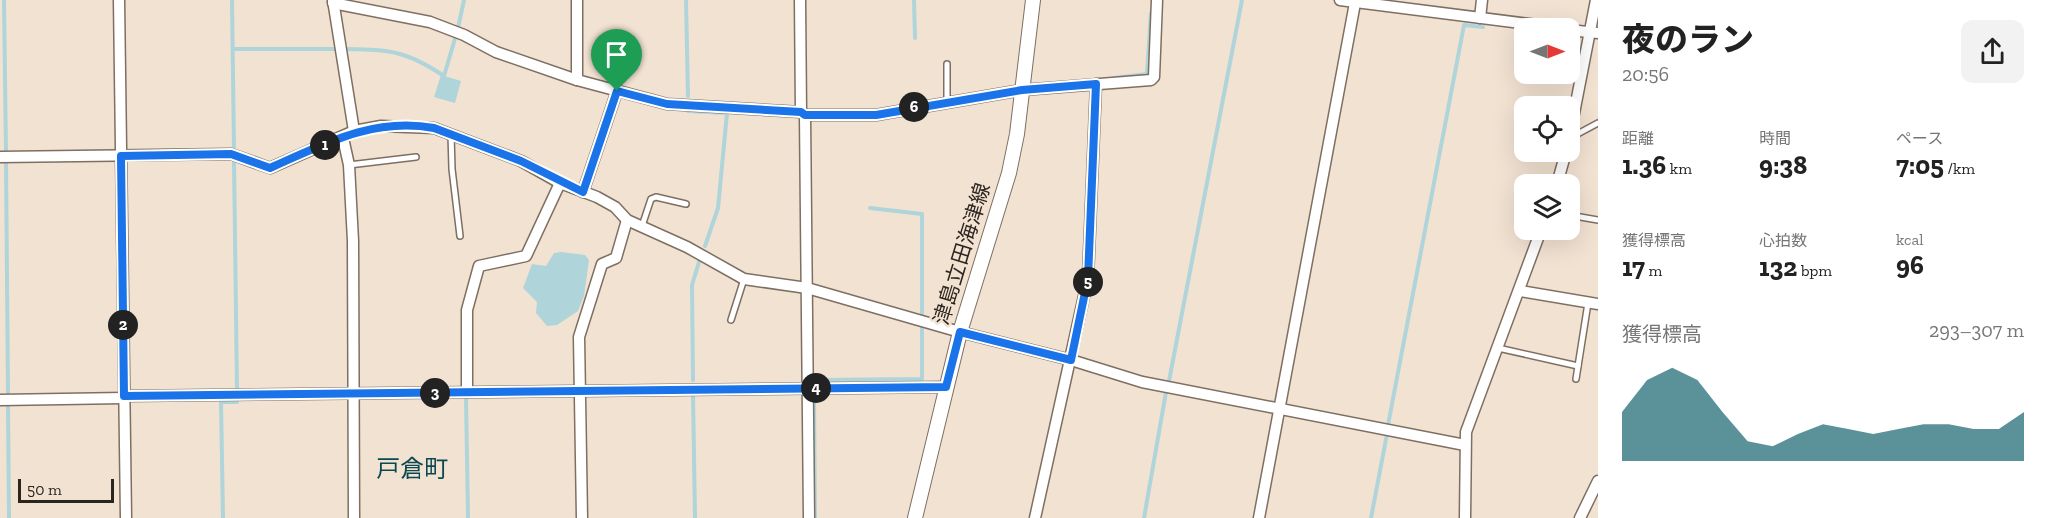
<!DOCTYPE html>
<html lang="ja">
<head>
<meta charset="utf-8">
<style>
	:root { --surface:#fff; --page:#f2f2f2; --text:#222; --muted:#767676; --accent:#17646e }
	body { margin:0; font-family:"Zilla Slab","Noto Sans JP",serif; background:var(--page); color:var(--text); height:100vh; display:flex; flex-direction:column; font-size:22px; white-space:nowrap }
	* { box-sizing:border-box; margin:0 }
	p { font-size:20px; color:var(--muted) }
	.icon { flex:none; width:33px; height:33px; fill:none; stroke:currentColor; stroke-width:2; stroke-linecap:round; stroke-linejoin:round }
	.map { position:relative; flex:1; overflow:hidden }
	.side { display:flex; flex-direction:column; background:var(--surface); width:450px }
	.side>* { flex:none }
	.needle { width:39px; rotate:90deg }
	.controls { position:absolute; left:1514px; top:18px; display:grid; gap:12px }
	.controls a { display:grid; place-items:center; width:66px; height:66px; border-radius:12px; background:var(--surface); box-shadow:0 6px 24px #0002; font-size:30px }
	.scale { position:absolute; left:18px; bottom:15px; width:96px; box-sizing:border-box; padding-left:6px; border:3px solid #2b251f; border-top:0; font-size:16px; line-height:21px; white-space:nowrap; color:#2b251f; -webkit-text-stroke:4px #f2e2d2; paint-order:stroke }
	.pin { position:absolute; display:grid; place-items:center; width:51px; height:51px; color:#fff; margin:-62px -26px; border-radius:50% 50% 50% 0; rotate:-45deg; box-shadow:0 0 6px #0007 }
	.pin .icon { rotate:45deg }
	.km { position:absolute; width:30px; height:30px; margin:-15px; border-radius:50%; background:#222; color:#fff; font-size:16px; line-height:30px; text-align:center }
	.round { display:grid; place-items:center; flex:none; width:63px; height:63px; border-radius:12px; background:var(--page) }
	.summary { display:flex; align-items:center; justify-content:space-between; height:102px; padding:0 24px }
	h1 { font-size:33px; font-weight:800; line-height:45px }
	.metrics { display:grid; grid-template-columns:repeat(3,1fr); gap:9px; height:102px; padding:6px 24px }
	.metrics div { display:grid; align-content:center }
	.metrics b { font-size:26px; font-weight:800 }
	.metrics small { font-size:16px; font-weight:400 }
	.metrics p { font-size:16px }
	.chart { height:168px; padding:12px 24px }
	.chart p { display:flex; justify-content:space-between }
	.chart svg { width:100%; height:108px; margin-top:6px; fill:var(--accent); opacity:.7 }
	main { display:flex; flex:1; min-height:0 }
	.map>svg:first-child { display:block }
</style>
</head>
<body>
<main>
<div class="map">
<svg width="1598" height="518" viewBox="0 0 1598 518">
	<rect width="100%" height="100%" fill="#f2e2d2"/>
	<g fill="#afd4da">
		<path d="M441,75L461,81L455,103L434,97Z"/>
		<path d="M561,252L585,255L589,260L584,296L578,311L557,325L547,326L536,313L537,302L523,288L532,264L546,266L554,253Z"/>
	</g>
	<g fill="none" stroke-linecap="round" stroke-linejoin="round">
		<g stroke="#afd4da" stroke-width="4">
			<path d="M4,0L6,153"/>
			<path d="M232,0L234,151"/>
			<path d="M686,0L688,96"/>
			<path d="M914,0L915,38"/>
			<path d="M458,28L464,0"/>
			<path d="M233,49H337"/>
			<path d="M344,49C390,50 405,50 444,76L456,35"/>
			<path d="M1114,78L1147,74L1151,13"/>
			<path d="M688,111L727,113L718,208L705,246"/>
			<path d="M6,160L8,395"/>
			<path d="M234,160L237,390"/>
			<path d="M870,208L922,214V315"/>
			<path d="M693,380L692,285L699,262"/>
			<path d="M817,380L922,379V327"/>
			<path d="M1169,381L1242,0"/>
			<path d="M693,394L695,518"/>
			<path d="M814,396L815,518"/>
			<path d="M466,398L468,518"/>
			<path d="M8,405L9,518"/>
			<path d="M1388,425L1464,25L1483,27"/>
			<path d="M223,518L221,402H237"/>
			<path d="M1144,518L1166,392"/>
			<path d="M1371,518L1387,434"/>
		</g>
		<g stroke="#7e6f62" stroke-width="8">
			<g id="service">
				<path d="M947,101V64"/>
				<path d="M451,134L452,169L460,236"/>
				<path d="M1570,138L1598,123"/>
				<path d="M349,165L416,157"/>
				<path d="M1569,215L1598,220"/>
				<path d="M642,226L651,199L656,197L686,204"/>
				<path d="M731,320L744,279"/>
				<path d="M1498,348L1578,366"/>
				<path d="M1576,379L1588,303"/>
			</g>
		</g>
		<g stroke="#7e6f62" stroke-width="13">
			<g id="minor">
				<path d="M119,0L126,518"/>
				<path d="M333,0L354,131"/>
				<path d="M577,0V80L667,104L801,112"/>
				<path d="M800,0L801,112L805,115L809,518"/>
				<path d="M1340,0L1560,28"/>
				<path d="M333,3L430,22L464,35L496,52L577,80"/>
				<path d="M1480,18L1482,0"/>
				<path d="M1569,30L1598,33"/>
				<path d="M805,115H876L1022,90L1151,80L1154,77L1157,0"/>
				<path d="M343,138L349,165L353,241L354,518"/>
				<path d="M1569,139L1596,0"/>
				<path d="M0,157L231,154L270,168L354,131L381,126L434,128L521,161L560,183L597,197L615,207L627,220L687,247L744,279L807,288L960,332L1071,360L1142,382L1465,445"/>
				<path d="M1557,184L1566,152"/>
				<path d="M583,192L617,91"/>
				<path d="M1520,291L1598,304"/>
				<path d="M467,392V310L479,266L526,256L560,183"/>
				<path d="M124,396L946,387"/>
				<path d="M0,400L124,398"/>
				<path d="M582,518L579,337L602,264L616,258L627,220"/>
				<path d="M1035,518L1088,278L1096,84"/>
				<path d="M1259,518L1355,3"/>
				<path d="M1465,518L1466,432L1541,230"/>
				<path d="M1580,518L1598,481"/>
			</g>
		</g>
		<g stroke="#7e6f62" stroke-width="16">
			<path id="secondary" d="M915,518L960,332L1009,173L1017,134L1033,0"/>
		</g>
		<use href="#service" stroke="#fff" stroke-width="5"/>
		<use href="#minor" stroke="#fff" stroke-width="10"/>
		<use href="#secondary" stroke="#fff" stroke-width="14"/>
	</g>
	<g fill="none" stroke-linecap="round" stroke-linejoin="round">
		<g stroke="#fff" stroke-width="12">
			<path id="route" d="M1096,84L1088,278L1071,360L960,332L946,387L124,396L121,156L231,154L270,168C324,144 373,117 434,128L521,161L583,192L617,91L667,104L801,112L805,115H876L1022,90Z"/>
		</g>
		<use href="#route" stroke="#1a73e8" stroke-width="8"/>
	</g>
	<g text-anchor="middle" stroke-width="5" stroke-linejoin="round" paint-order="stroke">
		<g font-size="21" fill="#2b251f" stroke="#f2e2d2">
			<text transform="translate(962 254) rotate(-73)" y="7">津島立田海津線</text>
		</g>
		<g font-size="24" fill="#0a4951" stroke="#f2e2d2">
			<text x="412" y="477">戸倉町</text>
		</g>
	</g>
</svg>
<div class="controls">
<a><svg class="needle" viewBox="-14 -14 28 28"><path d="M0-13l5 13h-10z" fill="#e53935"/><path d="M0 13l5-13h-10z" fill="#767676"/></svg></a>
<a><svg class="icon" aria-label="locate" viewBox="0 0 24 24"><circle cx="12" cy="12" r="6"/><path d="M12 2v4M12 18v4M2 12h4M18 12h4"/></svg></a>
<a><svg class="icon" aria-label="layers" viewBox="0 0 24 24"><path d="M12 4l9 5-9 5-9-5zM3 14l9 5 9-5"/></svg></a>
</div>
<div class="scale">50 m</div>
<div class="pin" style="left:617px;top:91px;background:#1e9e55"><svg class="icon" aria-label="arrive" viewBox="0 0 24 24"><path d="M6 21V4h12l-3 4 3 4H6"/></svg></div>
<b class="km" style="left:325px;top:145px">1</b>
<b class="km" style="left:123px;top:325px">2</b>
<b class="km" style="left:435px;top:393px">3</b>
<b class="km" style="left:816px;top:388px">4</b>
<b class="km" style="left:1088px;top:282px">5</b>
<b class="km" style="left:914px;top:107px">6</b>
</div>
<section class="side">
<div class="summary"><div><h1>夜のラン</h1><p>20:56</p></div><a class="round"><svg class="icon" aria-label="share" viewBox="0 0 24 24"><path d="M12 15V3M7 8l5-5 5 5M5 13v7h14v-7"/></svg></a></div>
<div class="metrics">
<div><p>距離</p><b>1.36<small> km</small></b></div>
<div><p>時間</p><b>9:38</b></div>
<div><p>ペース</p><b>7:05<small> /km</small></b></div>
</div>
<div class="metrics">
<div><p>獲得標高</p><b>17<small> m</small></b></div>
<div><p>心拍数</p><b>132<small> bpm</small></b></div>
<div><p>kcal</p><b>96</b></div>
</div>
<div class="chart"><p><span>獲得標高</span>293–307 m</p>
<svg viewBox="0 0 160 44" preserveAspectRatio="none"><path d="M0 44V24L10 11L20 6L30 11L40 24L50 36L60 38L70 33L80 29L90 31L100 33L110 31L120 29L130 29L140 31L150 31L160 24V44z"/></svg>
</div>
</section>
</main>
</body>
</html>
